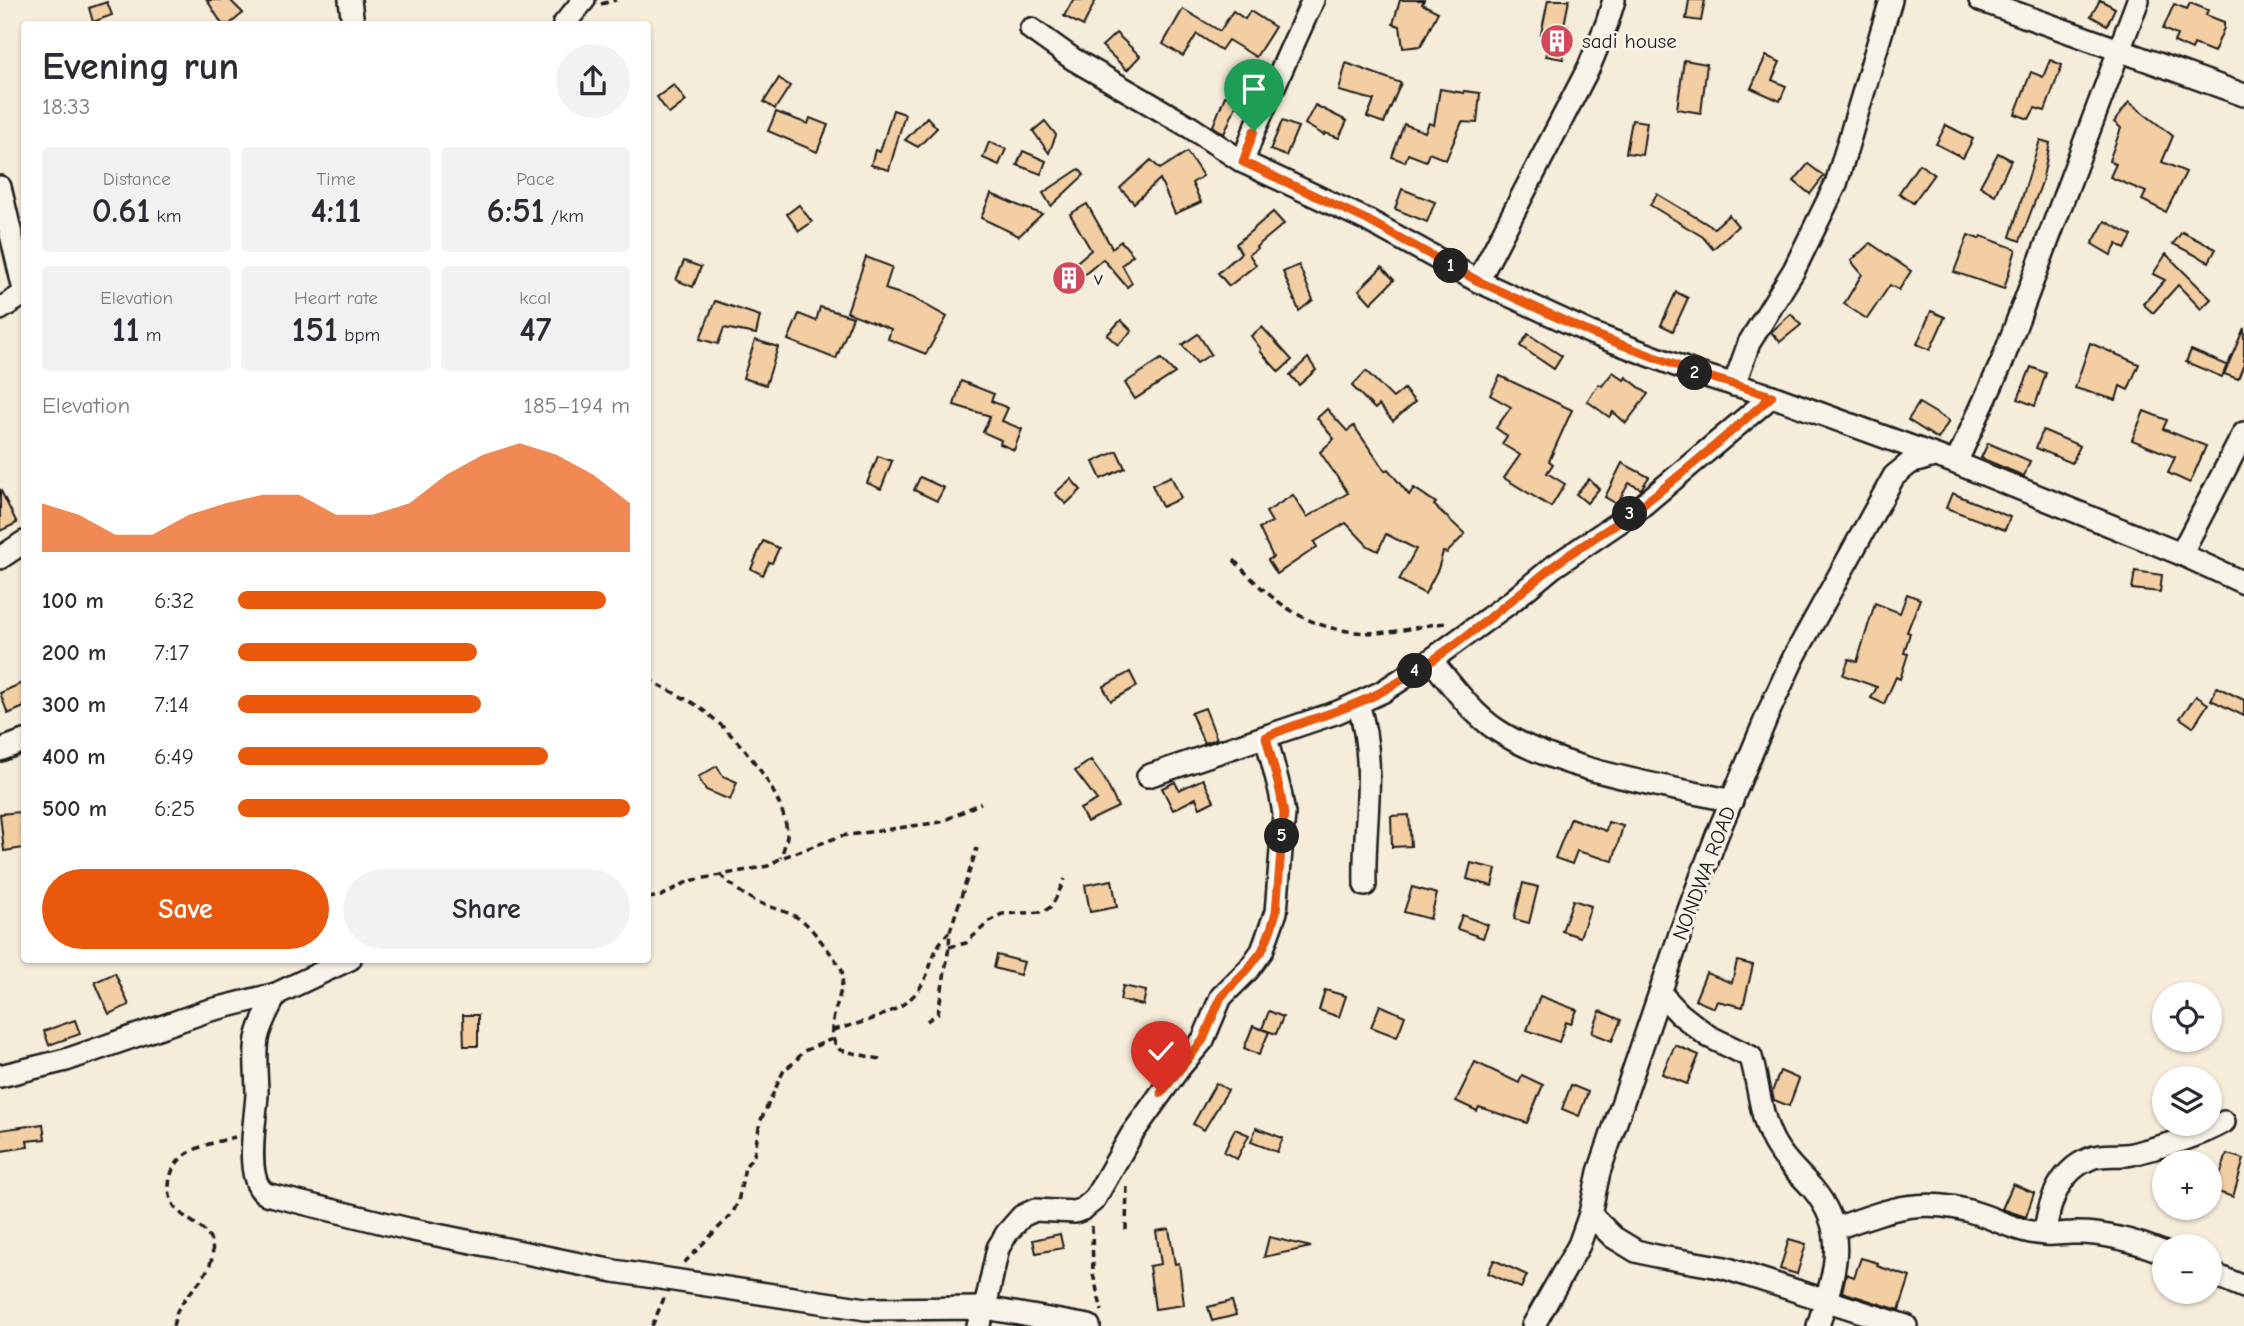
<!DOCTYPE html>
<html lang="en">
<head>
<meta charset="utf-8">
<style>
	:root { --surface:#fff; --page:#f2f2f3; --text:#2b2b33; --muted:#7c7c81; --accent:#ea580c }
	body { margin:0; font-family:"Comic Neue",sans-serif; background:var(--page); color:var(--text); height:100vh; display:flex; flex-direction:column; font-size:26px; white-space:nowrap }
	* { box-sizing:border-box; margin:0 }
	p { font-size:23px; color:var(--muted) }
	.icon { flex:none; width:38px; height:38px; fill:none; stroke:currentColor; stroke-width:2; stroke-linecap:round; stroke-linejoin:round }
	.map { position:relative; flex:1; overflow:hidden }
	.sheet { position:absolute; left:21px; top:21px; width:630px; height:942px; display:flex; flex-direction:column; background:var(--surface); border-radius:7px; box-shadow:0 2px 5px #0004 }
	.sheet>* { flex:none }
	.tools { position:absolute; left:2152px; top:982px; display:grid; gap:14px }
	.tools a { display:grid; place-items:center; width:70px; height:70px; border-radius:50%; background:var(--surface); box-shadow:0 2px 5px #0004; font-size:35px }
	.pin { position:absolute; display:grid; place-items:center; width:60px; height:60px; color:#fff; margin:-72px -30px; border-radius:50% 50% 50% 0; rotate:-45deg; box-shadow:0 0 7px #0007 }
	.pin .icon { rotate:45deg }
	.km { position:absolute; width:35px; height:35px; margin:-18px; border-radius:50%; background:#222; color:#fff; font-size:19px; line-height:35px; text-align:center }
	.round { display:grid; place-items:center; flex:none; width:74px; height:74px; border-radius:37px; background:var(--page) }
	.overview { display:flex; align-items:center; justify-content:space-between; height:119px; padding:0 21px }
	h1 { font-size:38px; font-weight:700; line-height:52px }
	.figures { display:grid; grid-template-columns:repeat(3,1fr); gap:10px; height:119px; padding:7px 21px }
	.figures div { display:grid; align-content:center; border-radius:7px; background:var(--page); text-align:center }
	.figures b { font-size:35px; font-weight:700 }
	.figures small { font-size:19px; font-weight:400 }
	.figures p { font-size:19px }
	.chart { height:196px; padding:14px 21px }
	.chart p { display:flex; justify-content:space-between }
	.chart svg { width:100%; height:126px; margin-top:7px; fill:var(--accent); opacity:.7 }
	.button { display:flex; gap:14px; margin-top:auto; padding:14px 21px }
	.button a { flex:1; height:80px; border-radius:42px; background:var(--accent); color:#fff; font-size:28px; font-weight:700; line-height:80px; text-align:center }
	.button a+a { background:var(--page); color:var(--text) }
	ul { padding:0 21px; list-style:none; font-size:23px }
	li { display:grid; grid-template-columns:112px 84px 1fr; align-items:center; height:52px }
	li i { height:18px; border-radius:9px; background:var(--accent) }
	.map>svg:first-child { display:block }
</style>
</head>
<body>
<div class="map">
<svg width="2244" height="1326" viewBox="0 0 2244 1326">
	<rect width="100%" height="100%" fill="#f6ecda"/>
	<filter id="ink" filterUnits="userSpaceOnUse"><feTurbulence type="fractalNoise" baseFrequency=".0143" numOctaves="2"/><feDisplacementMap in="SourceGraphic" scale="14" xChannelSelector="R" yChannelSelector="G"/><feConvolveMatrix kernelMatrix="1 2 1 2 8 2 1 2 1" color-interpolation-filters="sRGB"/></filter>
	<g filter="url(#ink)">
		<g fill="#f3cea3" stroke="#1c1c1c" stroke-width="2">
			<path d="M207,0H230L243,13L230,24H222Z"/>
			<path d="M1073,0H1096L1083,26L1064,16Z"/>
			<path d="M1400,0H1424L1422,4L1438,12L1421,46L1403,48L1400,26L1393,24Z"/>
			<path d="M1548,0H1569L1564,25L1568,26L1563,59L1546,56L1550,34H1541Z"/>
			<path d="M1689,0H1705L1701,21L1686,19Z"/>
			<path d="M2100,0L2115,8L2107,25L2091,16Z"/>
			<path d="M107,2L112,15L93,22L89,8Z"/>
			<path d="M2190,3L2208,10L2206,15L2224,22V28L2214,52L2194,44L2192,50L2174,42L2177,35L2163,29L2174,4L2187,9Z"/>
			<path d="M1183,9L1220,31L1233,11L1245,19L1250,11L1275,27L1256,57L1228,40L1221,50L1197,34L1183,56L1163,44Z"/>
			<path d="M1116,33L1140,56L1127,70L1102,46Z"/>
			<path d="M1766,56L1780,62L1772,80L1786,86L1780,101L1751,88Z"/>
			<path d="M1684,60L1707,64L1701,113L1677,109Z"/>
			<path d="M2050,60L2062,65L2045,111L2035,108L2029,119L2015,114L2031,72L2043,77Z"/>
			<path d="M1346,63L1401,83L1384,123L1367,117L1374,100L1339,91Z"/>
			<path d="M779,78L790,86L775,109L764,102Z"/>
			<path d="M674,85L686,101L669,114L657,97Z"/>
			<path d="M1440,89L1464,93V91L1480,93L1477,123L1462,122L1446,160L1429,153L1426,161L1408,154L1405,162L1392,157L1404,124L1425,132L1429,123L1434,125Z"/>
			<path d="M1225,96L1238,101L1224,134L1213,126Z"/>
			<path d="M2129,102L2173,136L2162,162L2186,172L2166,212L2142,200L2146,192L2110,177L2116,164L2109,161L2121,128L2114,122Z"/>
			<path d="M1315,105L1347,121L1339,138L1325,133L1324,135L1305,124Z"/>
			<path d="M893,110L905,114L889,170L871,165L875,150L880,152Z"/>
			<path d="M776,112L808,124L810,118L828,125L817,152L768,131Z"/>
			<path d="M927,117L937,128L918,147L905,140Z"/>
			<path d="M1632,120L1647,122L1642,155L1626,153Z"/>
			<path d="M1045,121L1056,135L1049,153L1033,131Z"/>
			<path d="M1282,121L1298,127L1286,156L1270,150Z"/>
			<path d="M1946,125L1973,139L1963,158L1936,144Z"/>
			<path d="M2040,140L2050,143L2042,182L2020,241L2010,237Z"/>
			<path d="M989,142L1006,149L999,165L983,158Z"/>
			<path d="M1023,151L1046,161L1041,174L1017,165Z"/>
			<path d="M1187,152L1203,176L1192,183L1201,202L1175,214L1160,179L1134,203L1120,188L1151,160L1160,169Z"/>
			<path d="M1998,153L2011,160L1995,195L1980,186Z"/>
			<path d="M1808,164L1824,176L1810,194L1794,181Z"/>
			<path d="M1919,164L1934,174L1913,203L1899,193Z"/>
			<path d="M1079,169L1084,175L1051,206L1043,193Z"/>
			<path d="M1402,189L1435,202L1427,222L1395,209Z"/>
			<path d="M991,194L1022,207L1042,214L1019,236L981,218Z"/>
			<path d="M1657,194L1714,228L1729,215L1738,226L1713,249L1703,237L1650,205Z"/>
			<path d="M1087,204L1112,248L1121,241L1133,255L1122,265L1132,283L1127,287L1103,259L1064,292L1054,281L1091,250L1070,214Z"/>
			<path d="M799,205L812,222L799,231L787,214Z"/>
			<path d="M1273,212L1284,224L1256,247L1257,249L1249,254L1256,265L1229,286L1218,273L1241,253L1236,244Z"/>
			<path d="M2105,221L2132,236L2125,249L2117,244L2111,255L2092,244Z"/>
			<path d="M2182,232L2216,249L2209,262L2173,244Z"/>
			<path d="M1968,235L1979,239L1981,236L2016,249L2004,289L1954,272Z"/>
			<path d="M1870,243L1911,271L1899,290L1890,285L1867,319L1844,304L1862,274L1851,261Z"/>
			<path d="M2166,254L2211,299L2201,309L2178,285L2153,313L2143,304L2165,280L2153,274Z"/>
			<path d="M866,257L892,267L885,289L913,298L947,317L926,354L888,339L891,329L847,312Z"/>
			<path d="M684,261L701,267L693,287L676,280Z"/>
			<path d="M1299,265L1313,300L1299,311L1283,272Z"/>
			<path d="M1382,267L1394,280L1371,303L1359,290Z"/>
			<path d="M1676,292L1688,298L1673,331L1661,325Z"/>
			<path d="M715,301L760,316L756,334L724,328L718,344L700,339Z"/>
			<path d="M820,307L853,317L836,359L788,340L799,314L816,321Z"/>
			<path d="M1931,311L1945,317L1930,350L1917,344Z"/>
			<path d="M1791,314L1801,325L1780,342L1771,332Z"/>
			<path d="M1121,320L1132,331L1118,345L1107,335Z"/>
			<path d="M1262,327L1292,360L1279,372L1260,351L1261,349L1251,336Z"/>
			<path d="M2244,328V364L2238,379L2224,374Z"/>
			<path d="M1198,334L1211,354L1197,363L1182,345Z"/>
			<path d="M1528,334L1562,356L1554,369L1520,346Z"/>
			<path d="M755,340L778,347L766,385L743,378Z"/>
			<path d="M2090,343L2139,364L2128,390L2120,386L2116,400L2075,388Z"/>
			<path d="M2191,350L2227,365L2222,377L2186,362Z"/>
			<path d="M1308,358L1316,370L1299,385L1290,375Z"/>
			<path d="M1161,359L1175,373L1135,399L1125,383Z"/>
			<path d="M2031,367L2046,373L2035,406L2018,399Z"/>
			<path d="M1366,371L1393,398L1404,389L1415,402L1393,421L1379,405L1375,409L1352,386Z"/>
			<path d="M1613,372L1624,380L1626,377L1648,394L1626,423L1613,412L1609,417L1587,401L1599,384L1602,386Z"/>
			<path d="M1500,376L1572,410L1549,461L1553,464L1547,473L1565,484L1551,507L1504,478L1520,455L1502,444L1507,436L1496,428L1511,407L1490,395Z"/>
			<path d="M961,381L994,394L991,401L1008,408L1002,421L1022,429L1014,450L1000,444L1001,440L983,432L990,416L954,405Z"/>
			<path d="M1919,403L1949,421L1938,439L1908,420Z"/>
			<path d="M1327,409L1347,431L1354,426L1385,471L1388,469L1409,495L1414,488L1436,503L1434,505L1465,534L1447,553L1443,552L1438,569L1425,594L1399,580L1416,549L1386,534L1378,551L1368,546L1346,523L1314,542L1317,547L1277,574L1268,560L1273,557L1259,528L1272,522L1266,512L1293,495L1307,517L1348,493L1320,452L1334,439L1317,418Z"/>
			<path d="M2144,411L2167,420L2163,429L2206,446L2190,483L2168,473L2175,457L2132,440Z"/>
			<path d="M2043,430L2080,446L2072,463L2036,448Z"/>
			<path d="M1988,443L2030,461L2024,476L1981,458Z"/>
			<path d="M1117,451L1125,468L1101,479L1093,462Z"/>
			<path d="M878,456L892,461L881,489L867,483Z"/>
			<path d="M1622,463L1649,477L1641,489L1629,483L1617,504L1605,497Z"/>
			<path d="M1171,476L1181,498L1162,507L1152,485Z"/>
			<path d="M920,477L944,488L937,501L914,490Z"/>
			<path d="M1071,479L1081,490L1066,504L1055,493Z"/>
			<path d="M1589,479L1599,489L1587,503L1576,494Z"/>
			<path d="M0,489L17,523L0,531Z"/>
			<path d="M1952,493L2010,517L2005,530L1946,508Z"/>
			<path d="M763,541L779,548L772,563L769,562L763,575L751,569Z"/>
			<path d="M2135,571L2162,575L2160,592L2132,589Z"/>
			<path d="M1907,594L1920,599L1907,632L1910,633L1904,653L1908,654L1900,679L1896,677L1884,704L1871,698L1877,687L1843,675L1849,659L1857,662L1875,603L1900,613Z"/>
			<path d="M1130,672L1137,686L1111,701L1103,687Z"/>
			<path d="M24,682V707L8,714L0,693Z"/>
			<path d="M2217,687L2244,700V716L2211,700Z"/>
			<path d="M2196,696L2208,704L2193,727L2180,718Z"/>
			<path d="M1205,708L1217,739L1204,743L1191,713Z"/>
			<path d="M1091,760L1104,778L1118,807L1087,822L1080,809L1097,800L1075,771Z"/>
			<path d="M717,766L723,776L737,782L730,800L706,790L698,777Z"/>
			<path d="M1203,779L1214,801L1200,808L1196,798L1173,810L1162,788L1175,782L1179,790Z"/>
			<path d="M20,812L24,848L4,851L0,814Z"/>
			<path d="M1409,815L1411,846L1392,847L1391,816Z"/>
			<path d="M1571,818L1606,831L1608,822L1623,826L1613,861L1577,851L1572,864L1555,858Z"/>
			<path d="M1471,863L1496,869L1492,886L1467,879Z"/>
			<path d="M1112,880L1117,907L1090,912L1085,885Z"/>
			<path d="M1523,883L1538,887L1529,923L1514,919Z"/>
			<path d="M1412,887L1437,894L1430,919L1404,912Z"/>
			<path d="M1573,900L1591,906L1580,937L1562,931Z"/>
			<path d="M1462,915L1488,925L1483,938L1457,929Z"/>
			<path d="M997,955L1024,962L1020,975L994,968Z"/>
			<path d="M1737,961L1753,965L1743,1007L1717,1001L1714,1008L1695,1000L1706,973L1732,983Z"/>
			<path d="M115,973L129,1005L109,1014L95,982Z"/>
			<path d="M1123,986L1146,991L1143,1005L1120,1000Z"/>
			<path d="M1325,990L1346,996L1339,1017L1319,1010Z"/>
			<path d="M1540,996L1577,1010L1571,1024L1566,1022L1559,1042L1527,1030Z"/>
			<path d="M1380,1005L1405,1016L1397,1037L1371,1027Z"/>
			<path d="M1269,1011L1283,1017L1276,1034L1262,1029Z"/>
			<path d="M1600,1011L1621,1020L1612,1041L1592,1033Z"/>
			<path d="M463,1015H478V1046H464Z"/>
			<path d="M75,1020L80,1034L49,1045L44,1031Z"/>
			<path d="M1253,1026L1269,1032L1259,1055L1244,1048Z"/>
			<path d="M1675,1045L1699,1055L1687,1084L1662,1074Z"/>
			<path d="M1475,1062L1519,1083L1522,1075L1543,1085L1527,1123L1479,1107L1477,1111L1456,1101Z"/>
			<path d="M1780,1071L1799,1079L1789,1106L1774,1100L1772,1092Z"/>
			<path d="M1216,1083L1228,1090L1204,1130L1193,1124Z"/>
			<path d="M1571,1085L1588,1092L1579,1116L1562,1109Z"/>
			<path d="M43,1124L45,1139L27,1141L28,1147L1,1151L0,1130Z"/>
			<path d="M1256,1128L1283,1138L1277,1152L1251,1142Z"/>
			<path d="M1235,1129L1249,1135L1237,1159L1224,1152Z"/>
			<path d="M2227,1154L2244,1159L2233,1197L2215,1191Z"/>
			<path d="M2013,1184L2034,1193L2026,1217L2002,1209Z"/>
			<path d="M1169,1229L1175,1264L1179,1263L1184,1305L1155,1309L1149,1266L1161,1264L1156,1231Z"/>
			<path d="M1060,1234L1063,1248L1036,1253L1033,1240Z"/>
			<path d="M1269,1237L1311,1247L1264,1257Z"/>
			<path d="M1789,1239L1806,1244L1797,1274L1780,1269Z"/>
			<path d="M1861,1258L1878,1263L1877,1266L1910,1277L1899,1310L1842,1292L1846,1274L1854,1277Z"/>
			<path d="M1494,1260L1527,1275L1521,1288L1488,1273Z"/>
			<path d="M1232,1301L1236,1315L1212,1321L1208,1307Z"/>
		</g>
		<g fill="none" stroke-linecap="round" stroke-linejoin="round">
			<g stroke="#1c1c1c" stroke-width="26">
				<g id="minor">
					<path d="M350,0L353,24"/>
					<path d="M1980,0L2244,95"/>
					<path d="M564,24L584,0"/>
					<path d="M1031,29L1073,59L1190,127L1243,162L1367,220L1478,281L1591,333L1699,374L1772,396L1956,463L2181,554L2244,583"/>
					<path d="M1243,162L1254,131L1313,0"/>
					<path d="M0,187L24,290"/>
					<path d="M1478,281L1589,67L1607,23L1614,0"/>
					<path d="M0,309L24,294"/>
					<path d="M1734,385L1749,343L1794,270L1836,184L1891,0"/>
					<path d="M1956,463L2002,362L2138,0"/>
					<path d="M2181,554L2244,433"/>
					<path d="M0,558L24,542"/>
					<path d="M1431,660C1451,684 1471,713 1497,730C1557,770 1661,785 1732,801"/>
					<path d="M1358,704C1378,765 1363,822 1365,885"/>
					<path d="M0,750L24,741"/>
					<path d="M1148,776L1338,712L1382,692L1431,660L1512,601L1553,567L1637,510L1772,396"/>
					<path d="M1660,993L1680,1014L1708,1036L1751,1057C1759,1085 1760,1118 1775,1144C1785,1162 1800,1174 1813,1189C1851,1234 1833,1277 1818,1326"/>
					<path d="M276,994C269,1009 260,1023 257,1039C254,1058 257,1076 257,1094C256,1118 243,1181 266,1194L408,1229L614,1271L866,1309L985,1308L1089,1326"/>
					<path d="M0,1076L66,1060L207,1011L276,994L350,959"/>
					<path d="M1590,1214L1613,1237L1636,1251L1656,1256L1725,1268L1906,1326"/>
					<path d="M1834,1229C1887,1210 1923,1195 1979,1214C2000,1221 2022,1233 2045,1234C2054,1235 2063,1233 2072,1233C2104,1232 2136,1241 2165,1253"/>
					<path d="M2045,1234C2048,1205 2058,1172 2089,1159C2101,1153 2118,1157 2132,1154C2163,1146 2196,1138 2224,1122"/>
					<path d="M2210,1273L2244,1287"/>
					<path d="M978,1326L985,1308L998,1248L1007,1233L1022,1216L1035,1210L1075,1212L1083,1209L1094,1200L1132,1134L1180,1067L1203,1040L1221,997L1249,969L1262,951L1276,912L1284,814L1280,791L1266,737"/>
					<path d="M1533,1326L1579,1245L1590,1214L1599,1172L1681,931L1717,835L1770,709L1794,657L1894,476L1910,463L1934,456"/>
				</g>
			</g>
			<g stroke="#1c1c1c" stroke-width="3.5" stroke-dasharray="7 5" stroke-linecap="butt">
				<path d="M601,4L616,0"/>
				<path d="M1234,560C1278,609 1320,638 1389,632C1409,630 1428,624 1448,623"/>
				<path d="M648,679C662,687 677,694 691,702C730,726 781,785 787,831C788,839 783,849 781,858"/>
				<path d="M720,875C730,883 739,892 750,898C767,908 789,910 804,922C809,925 838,962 841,968C850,989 818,1029 840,1050L884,1060"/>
				<path d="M648,898L661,896L689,881L768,866L781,858L841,836L941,822L981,803"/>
				<path d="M949,947L966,943L991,920L1002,914L1043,912L1052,906L1065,879"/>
				<path d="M927,1021L938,1013L949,947L950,931L977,848"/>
				<path d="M833,1030C864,1022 908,1013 924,981C934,961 931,951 949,932"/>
				<path d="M1092,1226L1093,1274L1102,1311"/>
				<path d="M1126,1230L1127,1182"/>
				<path d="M684,1263L732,1214L738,1202L745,1167L754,1155L760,1122L784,1070L796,1061L802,1052L832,1039"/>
				<path d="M173,1326C175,1319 176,1311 180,1306C191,1288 217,1270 212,1245C209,1227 185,1221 175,1207C171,1202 169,1193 169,1187C170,1150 206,1145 235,1137"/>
				<path d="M652,1326L664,1298"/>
			</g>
			<use href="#minor" stroke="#f7f3e8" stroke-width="21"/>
		</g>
	</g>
	<g fill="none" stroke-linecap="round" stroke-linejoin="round" filter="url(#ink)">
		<g stroke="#fff" stroke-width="14">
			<path id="route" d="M1161,1093L1203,1040L1221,997L1248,969L1262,951L1271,929L1276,912L1284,814L1280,791L1266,737C1303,720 1343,712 1379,693C1442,660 1496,612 1551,568C1578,546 1610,530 1638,508C1685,473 1728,434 1772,396L1699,374L1591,333L1478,281L1367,220L1243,162L1254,131"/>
		</g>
		<use href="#route" stroke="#ea580c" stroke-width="9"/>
	</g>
	<defs>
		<g id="building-disc" transform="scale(1.75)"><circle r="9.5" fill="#d1495b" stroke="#f7f3e8"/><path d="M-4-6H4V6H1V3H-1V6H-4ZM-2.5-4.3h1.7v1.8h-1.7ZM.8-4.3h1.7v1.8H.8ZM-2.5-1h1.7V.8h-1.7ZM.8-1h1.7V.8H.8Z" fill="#fff"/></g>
	</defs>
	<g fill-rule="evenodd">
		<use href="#building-disc" x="1557" y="41"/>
		<use href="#building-disc" x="1069" y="278"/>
	</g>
	<g text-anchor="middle" stroke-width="6" stroke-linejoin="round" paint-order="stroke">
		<g font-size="21" fill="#1c1c1c" stroke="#f7f3e8" text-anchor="start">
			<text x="1582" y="48">sadi house</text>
			<text x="1094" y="285">v</text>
		</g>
		<g font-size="21" fill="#1c1c1c" stroke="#f7f3e8">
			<text transform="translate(1704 873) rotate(-69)" y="7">NONDWA ROAD</text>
		</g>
	</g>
</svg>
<div class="tools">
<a><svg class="icon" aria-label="locate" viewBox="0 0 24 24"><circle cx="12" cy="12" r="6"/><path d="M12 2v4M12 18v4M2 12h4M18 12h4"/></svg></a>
<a><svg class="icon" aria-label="layers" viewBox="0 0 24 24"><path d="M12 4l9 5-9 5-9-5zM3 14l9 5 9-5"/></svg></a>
<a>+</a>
<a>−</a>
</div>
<div class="pin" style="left:1254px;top:131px;background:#1e9e55"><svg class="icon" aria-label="arrive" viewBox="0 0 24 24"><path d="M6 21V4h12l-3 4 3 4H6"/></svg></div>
<div class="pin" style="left:1161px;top:1093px;background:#d93025"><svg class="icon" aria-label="check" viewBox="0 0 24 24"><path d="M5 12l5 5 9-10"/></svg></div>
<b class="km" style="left:1451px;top:266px">1</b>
<b class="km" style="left:1695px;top:373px">2</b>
<b class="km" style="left:1630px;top:514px">3</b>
<b class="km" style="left:1415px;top:671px">4</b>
<b class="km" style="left:1282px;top:836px">5</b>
<section class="sheet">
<div class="overview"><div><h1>Evening run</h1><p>18:33</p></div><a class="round"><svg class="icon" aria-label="share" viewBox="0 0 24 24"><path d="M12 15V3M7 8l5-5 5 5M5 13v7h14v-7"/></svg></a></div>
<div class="figures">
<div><p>Distance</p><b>0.61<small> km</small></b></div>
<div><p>Time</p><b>4:11</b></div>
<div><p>Pace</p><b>6:51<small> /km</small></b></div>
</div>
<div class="figures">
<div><p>Elevation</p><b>11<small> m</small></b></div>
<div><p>Heart rate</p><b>151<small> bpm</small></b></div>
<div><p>kcal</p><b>47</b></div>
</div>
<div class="chart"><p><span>Elevation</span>185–194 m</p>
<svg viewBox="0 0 160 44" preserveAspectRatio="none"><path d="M0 44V27L10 31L20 38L30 38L40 31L50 27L60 24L70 24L80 31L90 31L100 27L110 17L120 10L130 6L140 10L150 17L160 27V44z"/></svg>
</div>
<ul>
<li><b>100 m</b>6:32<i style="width:94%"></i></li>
<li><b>200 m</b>7:17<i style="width:61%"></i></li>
<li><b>300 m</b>7:14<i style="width:62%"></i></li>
<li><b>400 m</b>6:49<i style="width:79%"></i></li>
<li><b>500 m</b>6:25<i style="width:100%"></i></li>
</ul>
<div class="button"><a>Save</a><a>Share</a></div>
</section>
</div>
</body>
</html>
